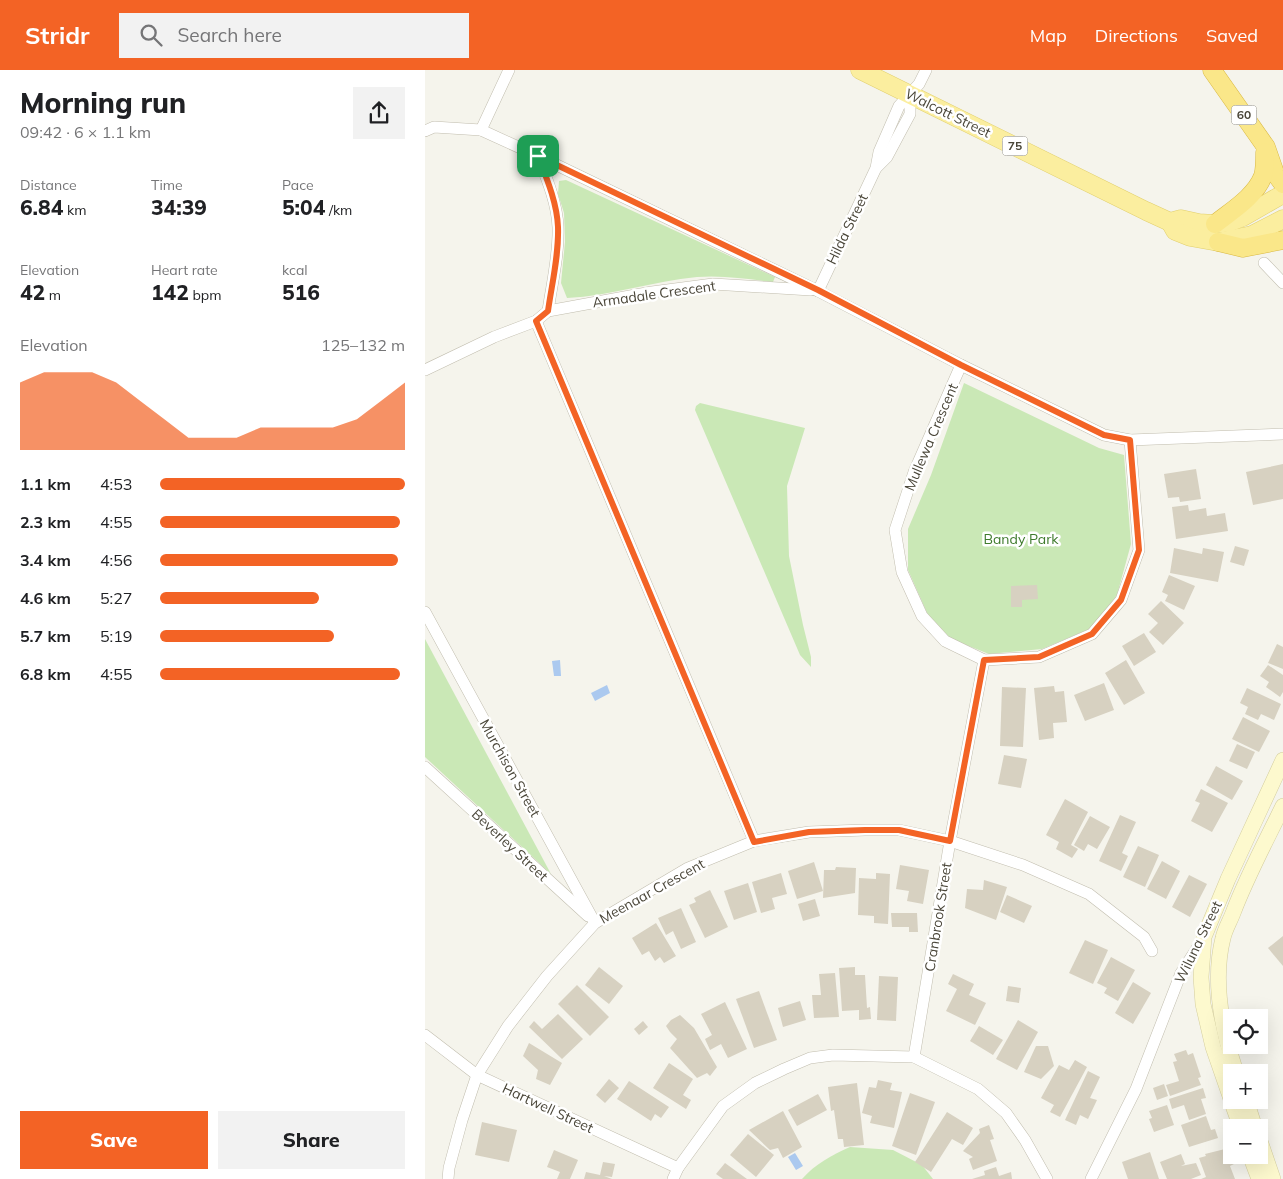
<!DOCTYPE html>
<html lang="en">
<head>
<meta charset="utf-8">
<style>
	:root { --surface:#fff; --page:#f2f2f2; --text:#202124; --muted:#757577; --accent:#f36325 }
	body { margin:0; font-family:Mulish,sans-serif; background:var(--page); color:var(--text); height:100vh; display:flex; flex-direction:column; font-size:19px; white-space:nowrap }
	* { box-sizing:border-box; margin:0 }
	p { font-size:16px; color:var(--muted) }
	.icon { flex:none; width:28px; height:28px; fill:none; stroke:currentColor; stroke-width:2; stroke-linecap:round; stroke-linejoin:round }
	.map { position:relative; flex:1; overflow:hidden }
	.details { display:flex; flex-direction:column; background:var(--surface); width:425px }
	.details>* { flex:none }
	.fabs { position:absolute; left:798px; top:939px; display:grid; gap:10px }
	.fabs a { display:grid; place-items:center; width:45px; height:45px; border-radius:0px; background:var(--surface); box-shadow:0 5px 20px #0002; font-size:25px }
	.pin { position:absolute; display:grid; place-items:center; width:42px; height:42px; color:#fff; margin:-21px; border-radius:10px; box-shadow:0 2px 8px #0006 }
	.round { display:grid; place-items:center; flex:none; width:52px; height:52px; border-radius:0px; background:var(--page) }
	.overview { display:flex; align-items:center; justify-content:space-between; height:85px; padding:0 20px }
	h1 { font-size:28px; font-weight:800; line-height:38px }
	.metrics { display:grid; grid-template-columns:repeat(3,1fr); gap:8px; height:85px; padding:5px 20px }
	.metrics div { display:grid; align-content:center }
	.metrics b { font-size:21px; font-weight:800 }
	.metrics small { font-size:14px; font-weight:400 }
	.metrics p { font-size:14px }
	.chart { height:140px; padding:10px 20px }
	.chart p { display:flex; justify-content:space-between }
	.chart svg { width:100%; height:90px; margin-top:5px; fill:var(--accent); opacity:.7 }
	.button { display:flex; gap:10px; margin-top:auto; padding:10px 20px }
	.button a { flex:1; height:58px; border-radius:0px; background:var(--accent); color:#fff; font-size:20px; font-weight:800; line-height:58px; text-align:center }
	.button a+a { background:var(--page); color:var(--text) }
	ul { padding:0 20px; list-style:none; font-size:16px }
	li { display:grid; grid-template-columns:80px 60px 1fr; align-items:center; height:38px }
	li i { height:12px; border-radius:6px; background:var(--accent) }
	header { display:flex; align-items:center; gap:30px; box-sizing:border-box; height:70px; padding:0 25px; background:var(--accent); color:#fff }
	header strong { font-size:24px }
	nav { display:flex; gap:28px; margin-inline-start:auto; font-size:18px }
	.search { width:350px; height:45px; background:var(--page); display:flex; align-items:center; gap:12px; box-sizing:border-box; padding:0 18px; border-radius:0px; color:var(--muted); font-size:19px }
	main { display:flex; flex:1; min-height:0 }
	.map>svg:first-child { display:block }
</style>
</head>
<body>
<header>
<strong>Stridr</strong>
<div class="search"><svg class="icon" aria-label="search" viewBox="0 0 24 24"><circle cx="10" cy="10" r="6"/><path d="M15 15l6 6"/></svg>Search here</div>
<nav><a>Map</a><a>Directions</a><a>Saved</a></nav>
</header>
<main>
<section class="details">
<div class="overview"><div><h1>Morning run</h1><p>09:42 · 6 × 1.1 km</p></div><a class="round"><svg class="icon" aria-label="share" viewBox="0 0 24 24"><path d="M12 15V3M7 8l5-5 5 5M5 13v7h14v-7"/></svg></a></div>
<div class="metrics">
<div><p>Distance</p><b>6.84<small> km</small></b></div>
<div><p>Time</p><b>34:39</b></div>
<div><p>Pace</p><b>5:04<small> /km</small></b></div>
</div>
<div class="metrics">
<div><p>Elevation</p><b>42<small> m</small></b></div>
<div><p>Heart rate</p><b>142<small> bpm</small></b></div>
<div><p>kcal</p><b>516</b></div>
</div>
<div class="chart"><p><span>Elevation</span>125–132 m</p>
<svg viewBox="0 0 160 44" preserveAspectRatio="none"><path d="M0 44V11L10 6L20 6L30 6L40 11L50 20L60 29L70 38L80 38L90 38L100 33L110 33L120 33L130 33L140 29L150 20L160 11V44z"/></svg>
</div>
<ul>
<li><b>1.1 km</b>4:53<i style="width:100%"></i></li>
<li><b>2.3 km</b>4:55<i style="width:98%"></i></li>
<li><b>3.4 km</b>4:56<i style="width:97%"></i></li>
<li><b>4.6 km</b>5:27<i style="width:65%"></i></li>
<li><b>5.7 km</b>5:19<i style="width:71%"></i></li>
<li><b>6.8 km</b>4:55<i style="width:98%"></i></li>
</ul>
<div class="button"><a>Save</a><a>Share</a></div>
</section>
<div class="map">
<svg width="858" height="1109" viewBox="0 0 858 1109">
	<rect width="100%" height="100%" fill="#f5f4ec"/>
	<g fill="#cae8b6">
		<path d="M141,110L350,207L348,212C323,209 298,205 272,207C228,211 186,226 142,228L136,213L140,172L139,143L133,124L134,111Z"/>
		<path d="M539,313L674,378L699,385L706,474L692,525L667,558L617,579L564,584L526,569L503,545L483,500V459L506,405Z"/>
		<path d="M275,333L380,358L362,416L364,486L378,555L386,587V597L375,585L270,340L271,336Z"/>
		<path d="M0,569L126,804L0,687Z"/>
		<path d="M425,1077L468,1080L497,1095L508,1109H377C390,1094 407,1085 425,1077Z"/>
	</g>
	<g fill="#abc9ef">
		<path d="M135,590L136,606H129L127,591Z"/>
		<path d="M182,615L185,623L170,631L166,623Z"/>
		<path d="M370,1083L378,1096L371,1100L363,1087Z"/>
	</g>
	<g fill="#d7d1c1">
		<path d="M858,394V429L828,435L821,402Z"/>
		<path d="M771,399L776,429L755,432L754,427L743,428L739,404Z"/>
		<path d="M763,435L764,441L781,438L782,446L800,443L803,461L751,469L747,437Z"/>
		<path d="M810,476L824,480L819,496L805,492Z"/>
		<path d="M749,478L777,484L778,478L799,482L793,512L745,503Z"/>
		<path d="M744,505L770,516L759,540L740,531L743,525L737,522Z"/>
		<path d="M612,515L613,529L597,530V537H586V516Z"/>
		<path d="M736,531L759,553L738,575L724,562L733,553L723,544Z"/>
		<path d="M719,563L731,582L709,596L697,576Z"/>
		<path d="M852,574L858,577V599L843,593Z"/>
		<path d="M701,590L720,623L699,635L680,603Z"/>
		<path d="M843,595L858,605V622L855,627L841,617L844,612L835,606Z"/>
		<path d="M679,613L689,640L660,651L649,625Z"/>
		<path d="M629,616L630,622L639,621L642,652L628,653L629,668L614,670L609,618Z"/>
		<path d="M577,617L601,618L598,677L575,676Z"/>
		<path d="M822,618L856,634L849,650L836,644L833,650L820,644L823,637L815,633Z"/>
		<path d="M818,647L845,661L834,682L807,669Z"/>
		<path d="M812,674L830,682L822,699L804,691Z"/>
		<path d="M579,685L602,689L596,718L573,714Z"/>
		<path d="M791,696L818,711L807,730L781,715Z"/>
		<path d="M776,719L803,733L787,762L766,751L775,733L770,731Z"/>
		<path d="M640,729L663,742L646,775L653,779L647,788L631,779L634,772L621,765Z"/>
		<path d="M695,745L711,752L697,783L703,786L696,801L674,791Z"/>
		<path d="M665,746L685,757L672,779L663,774L659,781L649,775Z"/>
		<path d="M713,776L734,785L720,817L698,807Z"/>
		<path d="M737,791L755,801L741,829L722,819Z"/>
		<path d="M389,792L398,821L372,829L363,801Z"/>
		<path d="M475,795L504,800L498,834L482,831L484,821L471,819Z"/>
		<path d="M411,797L431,798L430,823L398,828L399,800H410Z"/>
		<path d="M356,803L362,824L347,828L350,839L336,843L327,812Z"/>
		<path d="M451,803L465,804L463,854L449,853V846L433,845L434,808L451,809Z"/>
		<path d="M764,805L782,814L765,847L747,837Z"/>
		<path d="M559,810L582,817L571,850L540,838L542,819L558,820Z"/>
		<path d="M323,813L332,842L309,850L299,821Z"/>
		<path d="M285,820L303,857L280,868L264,835L271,832L269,828Z"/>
		<path d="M582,825L607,836L599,853L575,842Z"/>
		<path d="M390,829L395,846L378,851L373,834Z"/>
		<path d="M256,838L271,872L256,879L248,861L241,865L233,848Z"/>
		<path d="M466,843H492L493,862H484V857H467Z"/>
		<path d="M231,853L251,886L239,893L235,887L230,891L224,881L217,885L207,868Z"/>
		<path d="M858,866V896L843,878Z"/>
		<path d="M660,870L683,880L668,914L644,903Z"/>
		<path d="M686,887L710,900L693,931L679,923L682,918L672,913Z"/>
		<path d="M174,897L198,916L184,934L160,915Z"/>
		<path d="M430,897V905H440L442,938L445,937L446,949L434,950V940L417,941L414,898Z"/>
		<path d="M410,903L414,947L389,948L387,925H396L394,904Z"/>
		<path d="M528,904L549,914L544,925L561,933L550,955L521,941L532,919L523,914Z"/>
		<path d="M454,906L473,907L471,951L452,950Z"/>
		<path d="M708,912L726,923L708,954L690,943Z"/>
		<path d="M152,915L184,947L165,966L133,934Z"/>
		<path d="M583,916L596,918L594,933L581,931Z"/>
		<path d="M334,921L352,970L329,978L311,929Z"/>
		<path d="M375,931L381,950L358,957L353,938Z"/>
		<path d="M300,932L322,979L303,988L296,974L285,980L280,969L287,965L276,944Z"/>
		<path d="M133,944L158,969L137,989L104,957L109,951L117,959Z"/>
		<path d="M255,945L269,958L292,997L285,1006L282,1003L272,1008L245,978L252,969L245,962L241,956L246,950Z"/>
		<path d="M593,950L613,962L592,1000L571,989Z"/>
		<path d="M218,951L223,957L214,965L209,959Z"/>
		<path d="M554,956L578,970L568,985L545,971Z"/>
		<path d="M104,973L137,993L125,1015L111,1009L113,1000L98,986Z"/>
		<path d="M611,976H623L629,996L616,1009L599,1002Z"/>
		<path d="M761,980L763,985L768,983L776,1007L773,1008L776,1015L745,1026L741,1015L754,1011L748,992L752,991L749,984Z"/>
		<path d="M650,990L662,997L635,1047L625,1042L629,1035L616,1028L634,995L644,1000Z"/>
		<path d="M244,993L268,1009L258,1025L266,1030L261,1039L228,1018Z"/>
		<path d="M663,1001L675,1007L665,1028L672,1030L663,1049L655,1045L651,1055L640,1050Z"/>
		<path d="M184,1009L194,1018L180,1033L171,1025Z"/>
		<path d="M453,1010L467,1013L465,1020L477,1022L469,1058L445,1053L447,1046L437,1043L444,1017L451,1018Z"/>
		<path d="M204,1011L244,1037L236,1048L230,1044L226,1051L192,1029Z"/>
		<path d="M432,1013L439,1075L419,1077L418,1069H413L409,1040L406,1041L403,1017Z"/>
		<path d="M739,1014L743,1026L732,1030L728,1018Z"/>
		<path d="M778,1018L781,1028L776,1029L781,1044L764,1050L759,1035L747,1039L744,1029Z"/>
		<path d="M485,1023L510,1032L491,1085L467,1076Z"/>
		<path d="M393,1024L402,1040L372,1056L363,1040Z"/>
		<path d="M742,1035L749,1055L729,1062L724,1049L727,1048L724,1041Z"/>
		<path d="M358,1041L377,1077L358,1088L353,1078L345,1080L324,1060Z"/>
		<path d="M522,1042L548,1058L538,1075L527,1069L506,1102L490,1092Z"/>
		<path d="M781,1046L786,1060L790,1059L793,1068L764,1077L756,1055Z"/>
		<path d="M57,1052L92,1060L84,1092L50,1085Z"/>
		<path d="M564,1055L569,1069L565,1070L572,1091L548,1100L544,1089L548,1087L538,1081L555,1063L554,1059Z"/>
		<path d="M323,1064L349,1085L331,1107L305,1085Z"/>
		<path d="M800,1079L801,1082L805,1080L809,1094L805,1096L810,1109H776L781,1107L774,1088L781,1086L780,1084Z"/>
		<path d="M129,1080L153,1090L145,1109H132L135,1102L122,1097Z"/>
		<path d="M725,1082L734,1109H703L697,1092Z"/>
		<path d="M756,1084L760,1094L756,1096L771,1093L776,1105L766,1109H742L735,1092Z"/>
		<path d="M178,1092L190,1094L187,1107L179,1106L187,1109H159L161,1102L175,1105Z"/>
		<path d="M300,1093L322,1109H298L291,1104Z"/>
		<path d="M571,1097L574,1106L586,1102L587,1109H547L560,1105L559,1101Z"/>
	</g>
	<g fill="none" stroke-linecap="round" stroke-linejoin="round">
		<g stroke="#c1bdae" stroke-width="12">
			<g id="minor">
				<path d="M56,60L84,0"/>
				<path d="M0,61L9,57L56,60L113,86C122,109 132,133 133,157C134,185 127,213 123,241"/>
				<path d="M113,86L393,221L536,295L679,365L705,370L858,364"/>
				<path d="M452,97L462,87L485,44V24"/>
				<path d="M839,193L858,213"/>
				<path d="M393,221L451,98L454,82L474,36L494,14L501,0"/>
				<path d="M111,251L329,771"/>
				<path d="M536,295L489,402L470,460L477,502L497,546L520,571L559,590L614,587L667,564L696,530L714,480L705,370"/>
				<path d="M0,300L69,267L111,251L123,241L227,222L288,214L386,220"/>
				<path d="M0,542L170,853"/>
				<path d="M0,697L163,846"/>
				<path d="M0,965L52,1005L253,1098"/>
				<path d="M489,987L525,771L559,590"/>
				<path d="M23,1109L24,1098L37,1050L52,1005L83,956L122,906L170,853L263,798L329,771L384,762L440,760H474L525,771L598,795L664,824L719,867L727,881"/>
				<path d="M248,1109L253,1098L298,1036L330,1013L359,999L385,988L408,985L489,987L553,1019L581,1043L600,1070L622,1109"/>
				<path d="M666,1109L711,1019L756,903L778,869"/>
			</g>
		</g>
		<g stroke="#d3cd9d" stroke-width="16">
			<g id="secondary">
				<path d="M811,1002C797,960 787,912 798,868C800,859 805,851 808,843C822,806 841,771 858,736"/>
				<path d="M806,1029L788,977L778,934L776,907L779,867L803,809L858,690"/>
				<path d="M806,1030L816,1058"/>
				<path d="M821,1030L830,1058"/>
				<path d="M834,1068L848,1109"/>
				<path d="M825,1085L834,1109"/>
			</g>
		</g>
		<g stroke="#e1cf6e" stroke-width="19">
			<g id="primary">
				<path d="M435,0L721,141L745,152L756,149L774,153L790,154L805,152L818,147L858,124"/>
				<path d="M745,152L750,161L765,167L793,172L827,165L858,149"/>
			</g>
		</g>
		<g stroke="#d9b842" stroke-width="19">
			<g id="trunk">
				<path d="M787,0L841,77L850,103L858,114"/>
				<path d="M790,154C806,141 830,127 838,106C840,99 840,90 840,82"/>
				<path d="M793,172L818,178L858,170"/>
			</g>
		</g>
		<use href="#minor" stroke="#fff" stroke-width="11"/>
		<use href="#secondary" stroke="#fdf9ce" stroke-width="15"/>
		<use href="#primary" stroke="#fbee9f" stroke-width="18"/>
		<use href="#trunk" stroke="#fae789" stroke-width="18"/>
	</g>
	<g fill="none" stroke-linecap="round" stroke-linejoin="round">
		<g stroke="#fff" stroke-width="10">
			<path id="route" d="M113,86L393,220L536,295L679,365L705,370L714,480L696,530L667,564L614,587L559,590L525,771L474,760H440L384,762L329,772L111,251L123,241C127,213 134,185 133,157C132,133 122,109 113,86Z"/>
		</g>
		<use href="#route" stroke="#f36325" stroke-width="6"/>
	</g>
	<g text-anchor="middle" stroke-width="5" stroke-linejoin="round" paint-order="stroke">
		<g fill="#fff" stroke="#807e74" stroke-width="1">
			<rect x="806.5" y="35.5" width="25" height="19" rx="4"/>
			<rect x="577.5" y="66.5" width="25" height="19" rx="4"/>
		</g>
		<g font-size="12" font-weight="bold" fill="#4a4639">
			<text x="819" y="49">60</text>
			<text x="590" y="80">75</text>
		</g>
		<g font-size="14" fill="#4a4639" stroke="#fff">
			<text transform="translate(523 43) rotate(26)" y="5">Walcott Street</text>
			<text transform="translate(422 159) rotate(-64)" y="5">Hilda Street</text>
			<text transform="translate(229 224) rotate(-8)" y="5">Armadale Crescent</text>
			<text transform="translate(506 367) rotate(-67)" y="5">Mullewa Crescent</text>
			<text transform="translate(85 698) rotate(61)" y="5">Murchison Street</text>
			<text transform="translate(85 775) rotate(43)" y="5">Beverley Street</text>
			<text transform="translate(227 821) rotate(-29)" y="5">Meenaar Crescent</text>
			<text transform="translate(513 847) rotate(-81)" y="5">Cranbrook Street</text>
			<text transform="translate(773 872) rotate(-64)" y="5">Wiluna Street</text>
			<text transform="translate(123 1038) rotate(25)" y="5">Hartwell Street</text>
		</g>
		<g font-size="14" fill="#3f7b2d" stroke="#fff">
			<text x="596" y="474">Bandy Park</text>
		</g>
	</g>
</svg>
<div class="fabs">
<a><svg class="icon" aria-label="locate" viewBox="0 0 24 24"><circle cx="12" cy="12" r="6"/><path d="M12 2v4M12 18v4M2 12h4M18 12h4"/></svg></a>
<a>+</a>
<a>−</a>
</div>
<div class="pin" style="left:113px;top:86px;background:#1e9e55"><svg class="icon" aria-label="arrive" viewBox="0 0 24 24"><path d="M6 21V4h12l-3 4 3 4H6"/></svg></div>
</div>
</main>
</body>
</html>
